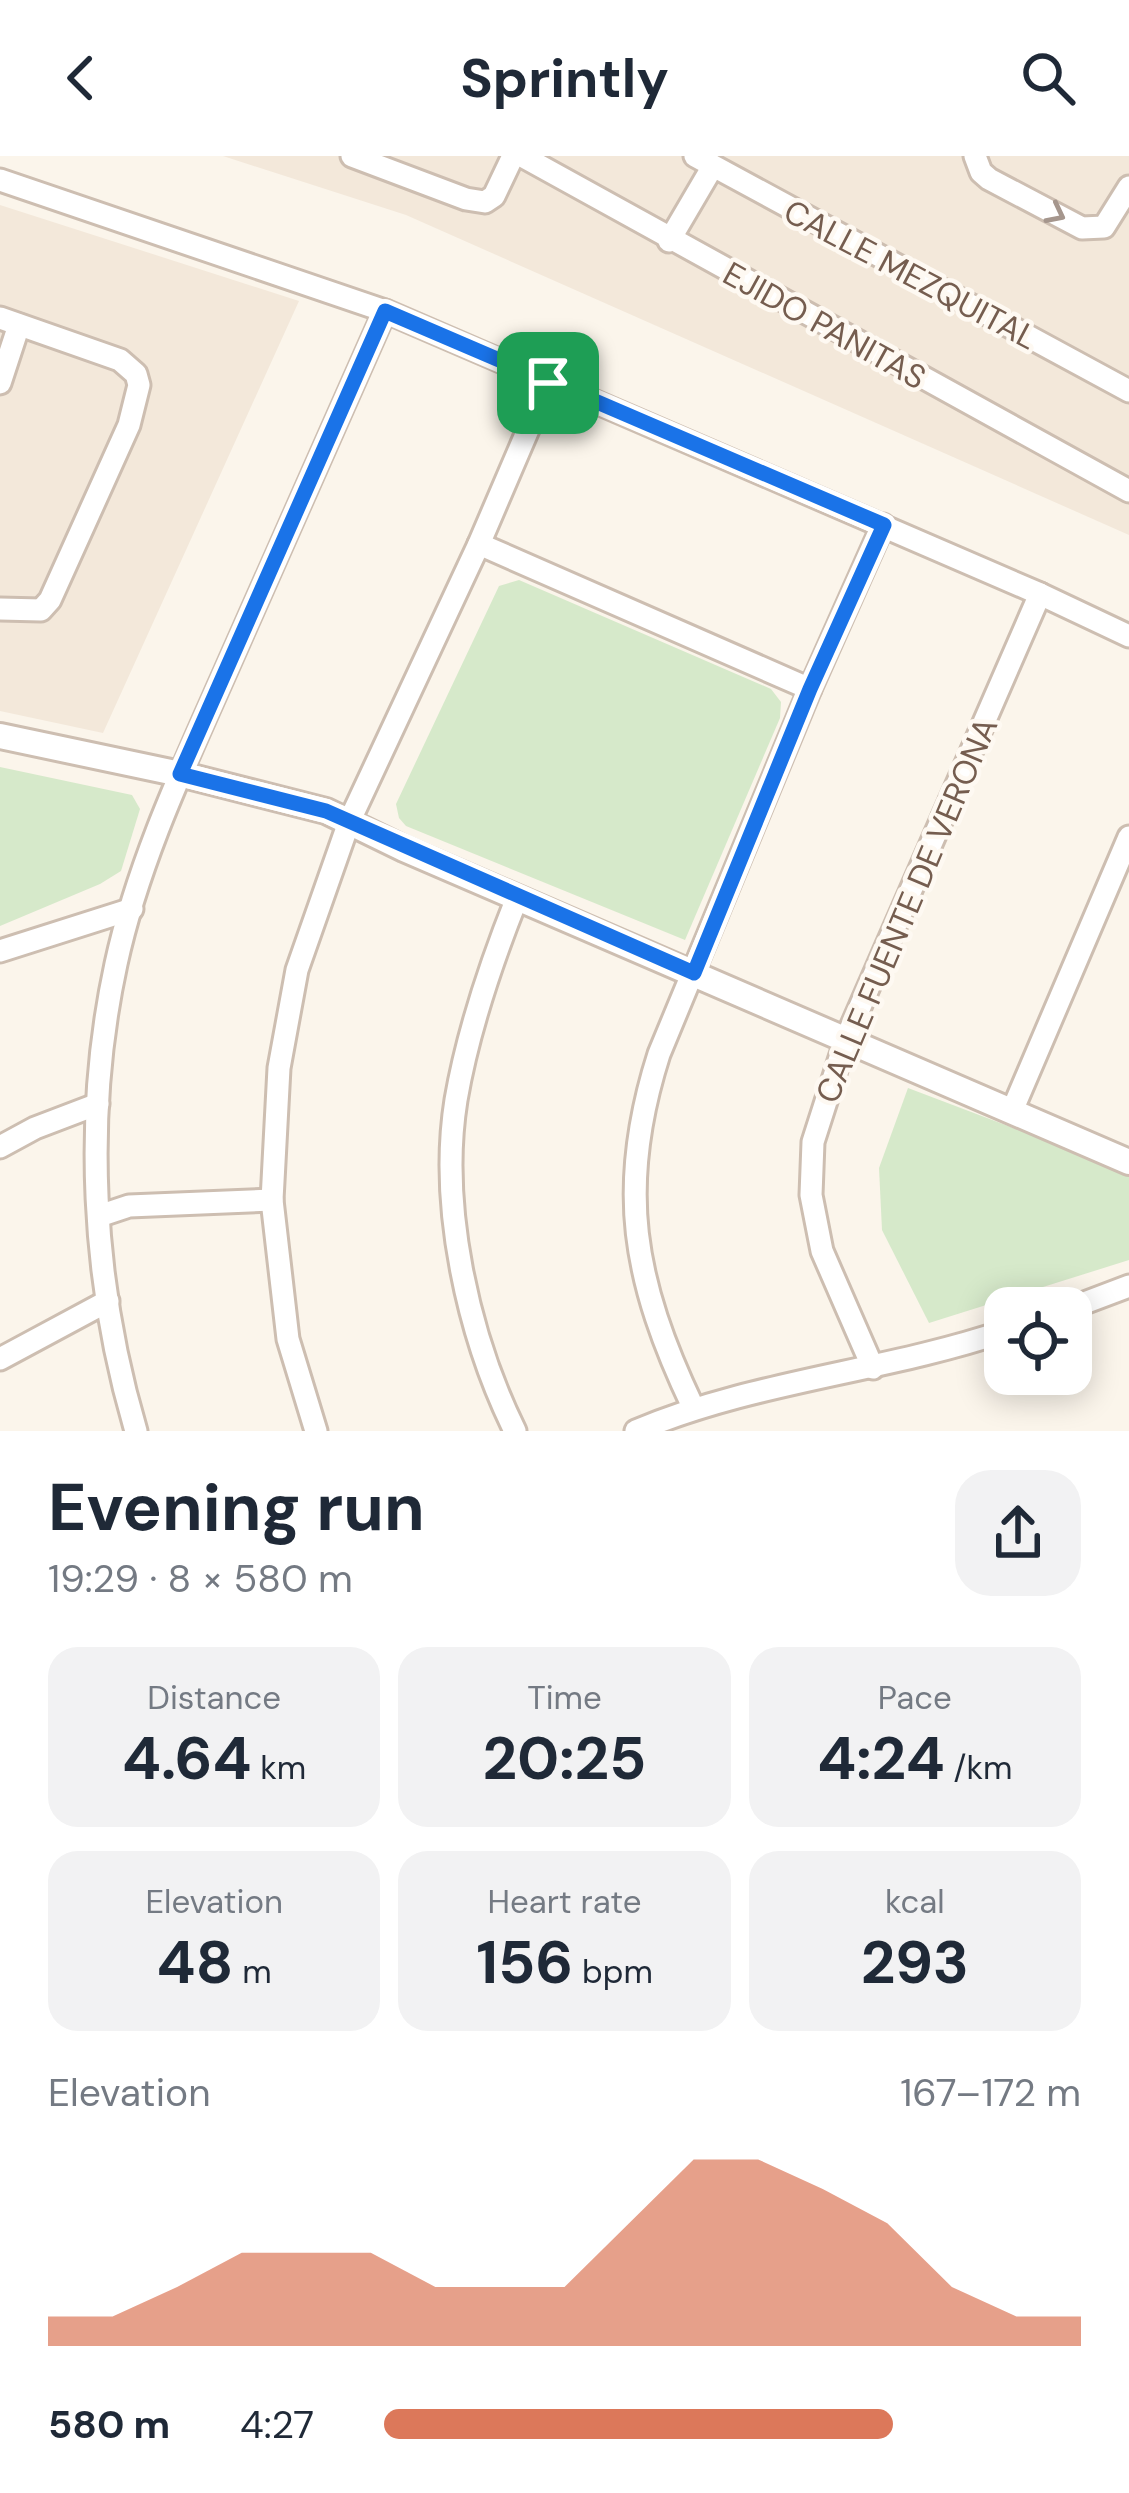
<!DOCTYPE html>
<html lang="en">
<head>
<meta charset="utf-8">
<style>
	:root { --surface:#fff; --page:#f2f2f3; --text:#1f2937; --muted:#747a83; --accent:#dc785a }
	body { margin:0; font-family:"DM Sans",sans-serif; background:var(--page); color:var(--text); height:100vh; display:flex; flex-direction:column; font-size:45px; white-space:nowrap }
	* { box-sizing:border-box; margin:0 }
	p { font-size:39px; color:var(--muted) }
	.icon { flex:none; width:66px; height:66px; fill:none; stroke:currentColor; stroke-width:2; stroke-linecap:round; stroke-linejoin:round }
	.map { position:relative; height:1275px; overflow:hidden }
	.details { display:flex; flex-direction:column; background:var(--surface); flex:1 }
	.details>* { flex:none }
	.buttons { position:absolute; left:984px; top:1131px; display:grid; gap:24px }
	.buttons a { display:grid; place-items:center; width:108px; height:108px; border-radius:24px; background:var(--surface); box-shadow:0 6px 30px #0003; font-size:60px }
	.pin { position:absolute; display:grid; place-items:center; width:102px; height:102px; color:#fff; margin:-51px; border-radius:24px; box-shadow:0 6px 18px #0006 }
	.round { display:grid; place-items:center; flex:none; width:126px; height:126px; border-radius:36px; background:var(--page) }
	.summary { display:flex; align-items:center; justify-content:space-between; height:204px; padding:0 48px }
	h1 { font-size:66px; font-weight:700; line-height:90px }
	.figures { display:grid; grid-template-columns:repeat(3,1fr); gap:18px; height:204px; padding:12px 48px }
	.figures div { display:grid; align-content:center; border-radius:30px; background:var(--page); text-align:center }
	.figures b { font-size:60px; font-weight:700 }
	.figures small { font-size:33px; font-weight:400 }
	.figures p { font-size:33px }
	.chart { height:336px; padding:24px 48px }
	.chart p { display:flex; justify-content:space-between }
	.chart svg { width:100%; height:216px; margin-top:12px; fill:var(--accent); opacity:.7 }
	ul { padding:0 48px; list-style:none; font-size:39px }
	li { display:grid; grid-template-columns:192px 144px 1fr; align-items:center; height:90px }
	li i { height:30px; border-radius:15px; background:var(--accent) }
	header { display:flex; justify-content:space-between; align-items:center; height:156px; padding:0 48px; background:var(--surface); font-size:54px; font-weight:700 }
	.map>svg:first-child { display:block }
</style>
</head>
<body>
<header><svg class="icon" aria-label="back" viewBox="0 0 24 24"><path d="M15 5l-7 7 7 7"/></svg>Sprintly<svg class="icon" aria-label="search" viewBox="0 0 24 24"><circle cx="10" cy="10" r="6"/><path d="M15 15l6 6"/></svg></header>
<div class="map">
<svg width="1129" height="1275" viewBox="0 0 1129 1275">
	<rect width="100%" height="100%" fill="#fbf5eb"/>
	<g fill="#f3e8da">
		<path d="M223,0H1129V379L406,59Z"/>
		<path d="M0,49L299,145L103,577L0,555Z"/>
	</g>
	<g fill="#d6e9ca">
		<path d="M519,424L771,533L781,546L780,562L685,784L406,670L399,662L396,648L499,430Z"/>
		<path d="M0,611L132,639L140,653L121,715L100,728L0,770Z"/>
		<path d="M908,932L1129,1016V1104L929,1167L882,1074L879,1012Z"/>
	</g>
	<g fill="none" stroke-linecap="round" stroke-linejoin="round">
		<g stroke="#cdbeb1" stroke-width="27">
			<g id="minor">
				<path d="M352,0L466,43L485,46L494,40L513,0"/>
				<path d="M522,0L1129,335"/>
				<path d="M695,0L1129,235"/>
				<path d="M975,0L981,16L989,23L1082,72L1104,71L1129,31"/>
				<path d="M0,24L385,155L1040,438L1129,480"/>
				<path d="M669,85L713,10"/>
				<path d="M0,162L120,204L136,218L139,229L129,269L50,444L41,454L0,453"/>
				<path d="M0,227L19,169"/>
				<path d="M479,388L810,533"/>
				<path d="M0,795L132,753"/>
				<path d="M1012,955L1129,681"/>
				<path d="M0,991L35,972L98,948"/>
				<path d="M99,1060L129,1050L272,1044"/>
				<path d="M1071,1152L1129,1130"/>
				<path d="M0,1203L108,1145"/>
				<path d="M873,1212L822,1095L811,1039L813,986L846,883L1040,438"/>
				<path d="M693,1251C633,1125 616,1032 659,898L810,533L883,369"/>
				<path d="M136,1275C92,1127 83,960 116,808C138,706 185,607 227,512C280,393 332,274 385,155"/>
				<path d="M316,1275L288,1183L272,1044L279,912L297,814L349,666L479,388L548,227"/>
				<path d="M515,1275C468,1180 439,1050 456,944C468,874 491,807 517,742"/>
				<path d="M636,1275C753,1225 884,1216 1005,1175"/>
			</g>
		</g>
		<g stroke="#cdbeb1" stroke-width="30">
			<path id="tertiary" d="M0,580L180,618L326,655L404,693L1129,1006"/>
		</g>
		<use href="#minor" stroke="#fff" stroke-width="21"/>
		<use href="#tertiary" stroke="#fff" stroke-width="24"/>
	</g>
	<defs><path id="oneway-chevron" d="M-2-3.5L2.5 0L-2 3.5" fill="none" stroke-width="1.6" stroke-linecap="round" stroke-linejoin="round" transform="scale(3)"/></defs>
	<use stroke="#a5968d" href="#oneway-chevron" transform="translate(1056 58) rotate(27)"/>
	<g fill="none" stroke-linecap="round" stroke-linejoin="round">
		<g stroke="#fff" stroke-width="24">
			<path id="route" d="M385,155L884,369L810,533L694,817L326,655L180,618Z"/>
		</g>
		<use href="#route" stroke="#1a73e8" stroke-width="15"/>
	</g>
	<g text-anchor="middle" stroke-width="9" stroke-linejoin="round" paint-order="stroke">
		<g font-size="33" fill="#755d4f" stroke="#fef9f2">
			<text transform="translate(911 118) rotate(28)" y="12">CALLE MEZQUITAL</text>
			<text transform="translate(825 169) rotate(29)" y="12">EJIDO PANITAS</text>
			<text transform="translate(906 754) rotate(-67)" y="12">CALLE FUENTE DE VERONA</text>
		</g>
	</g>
</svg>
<div class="buttons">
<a><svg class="icon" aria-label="locate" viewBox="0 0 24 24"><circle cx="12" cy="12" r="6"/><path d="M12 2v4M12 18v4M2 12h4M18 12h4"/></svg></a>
</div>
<div class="pin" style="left:548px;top:227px;background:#1e9e55"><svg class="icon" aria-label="arrive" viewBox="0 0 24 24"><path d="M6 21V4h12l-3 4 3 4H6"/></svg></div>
</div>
<section class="details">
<div class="summary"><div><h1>Evening run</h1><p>19:29 · 8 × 580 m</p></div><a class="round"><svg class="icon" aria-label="share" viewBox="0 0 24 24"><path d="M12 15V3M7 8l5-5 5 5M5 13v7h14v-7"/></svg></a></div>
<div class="figures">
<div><p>Distance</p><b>4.64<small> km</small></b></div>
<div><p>Time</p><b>20:25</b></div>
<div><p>Pace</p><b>4:24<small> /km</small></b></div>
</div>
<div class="figures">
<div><p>Elevation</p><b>48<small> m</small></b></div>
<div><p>Heart rate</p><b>156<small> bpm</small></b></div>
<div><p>kcal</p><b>293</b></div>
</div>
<div class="chart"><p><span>Elevation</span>167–172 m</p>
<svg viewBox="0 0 160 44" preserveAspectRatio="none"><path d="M0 44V38L10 38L20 32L30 25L40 25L50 25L60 32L70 32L80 32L90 19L100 6L110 6L120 12L130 19L140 32L150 38L160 38V44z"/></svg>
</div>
<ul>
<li><b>580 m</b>4:27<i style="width:73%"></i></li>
</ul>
</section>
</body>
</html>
